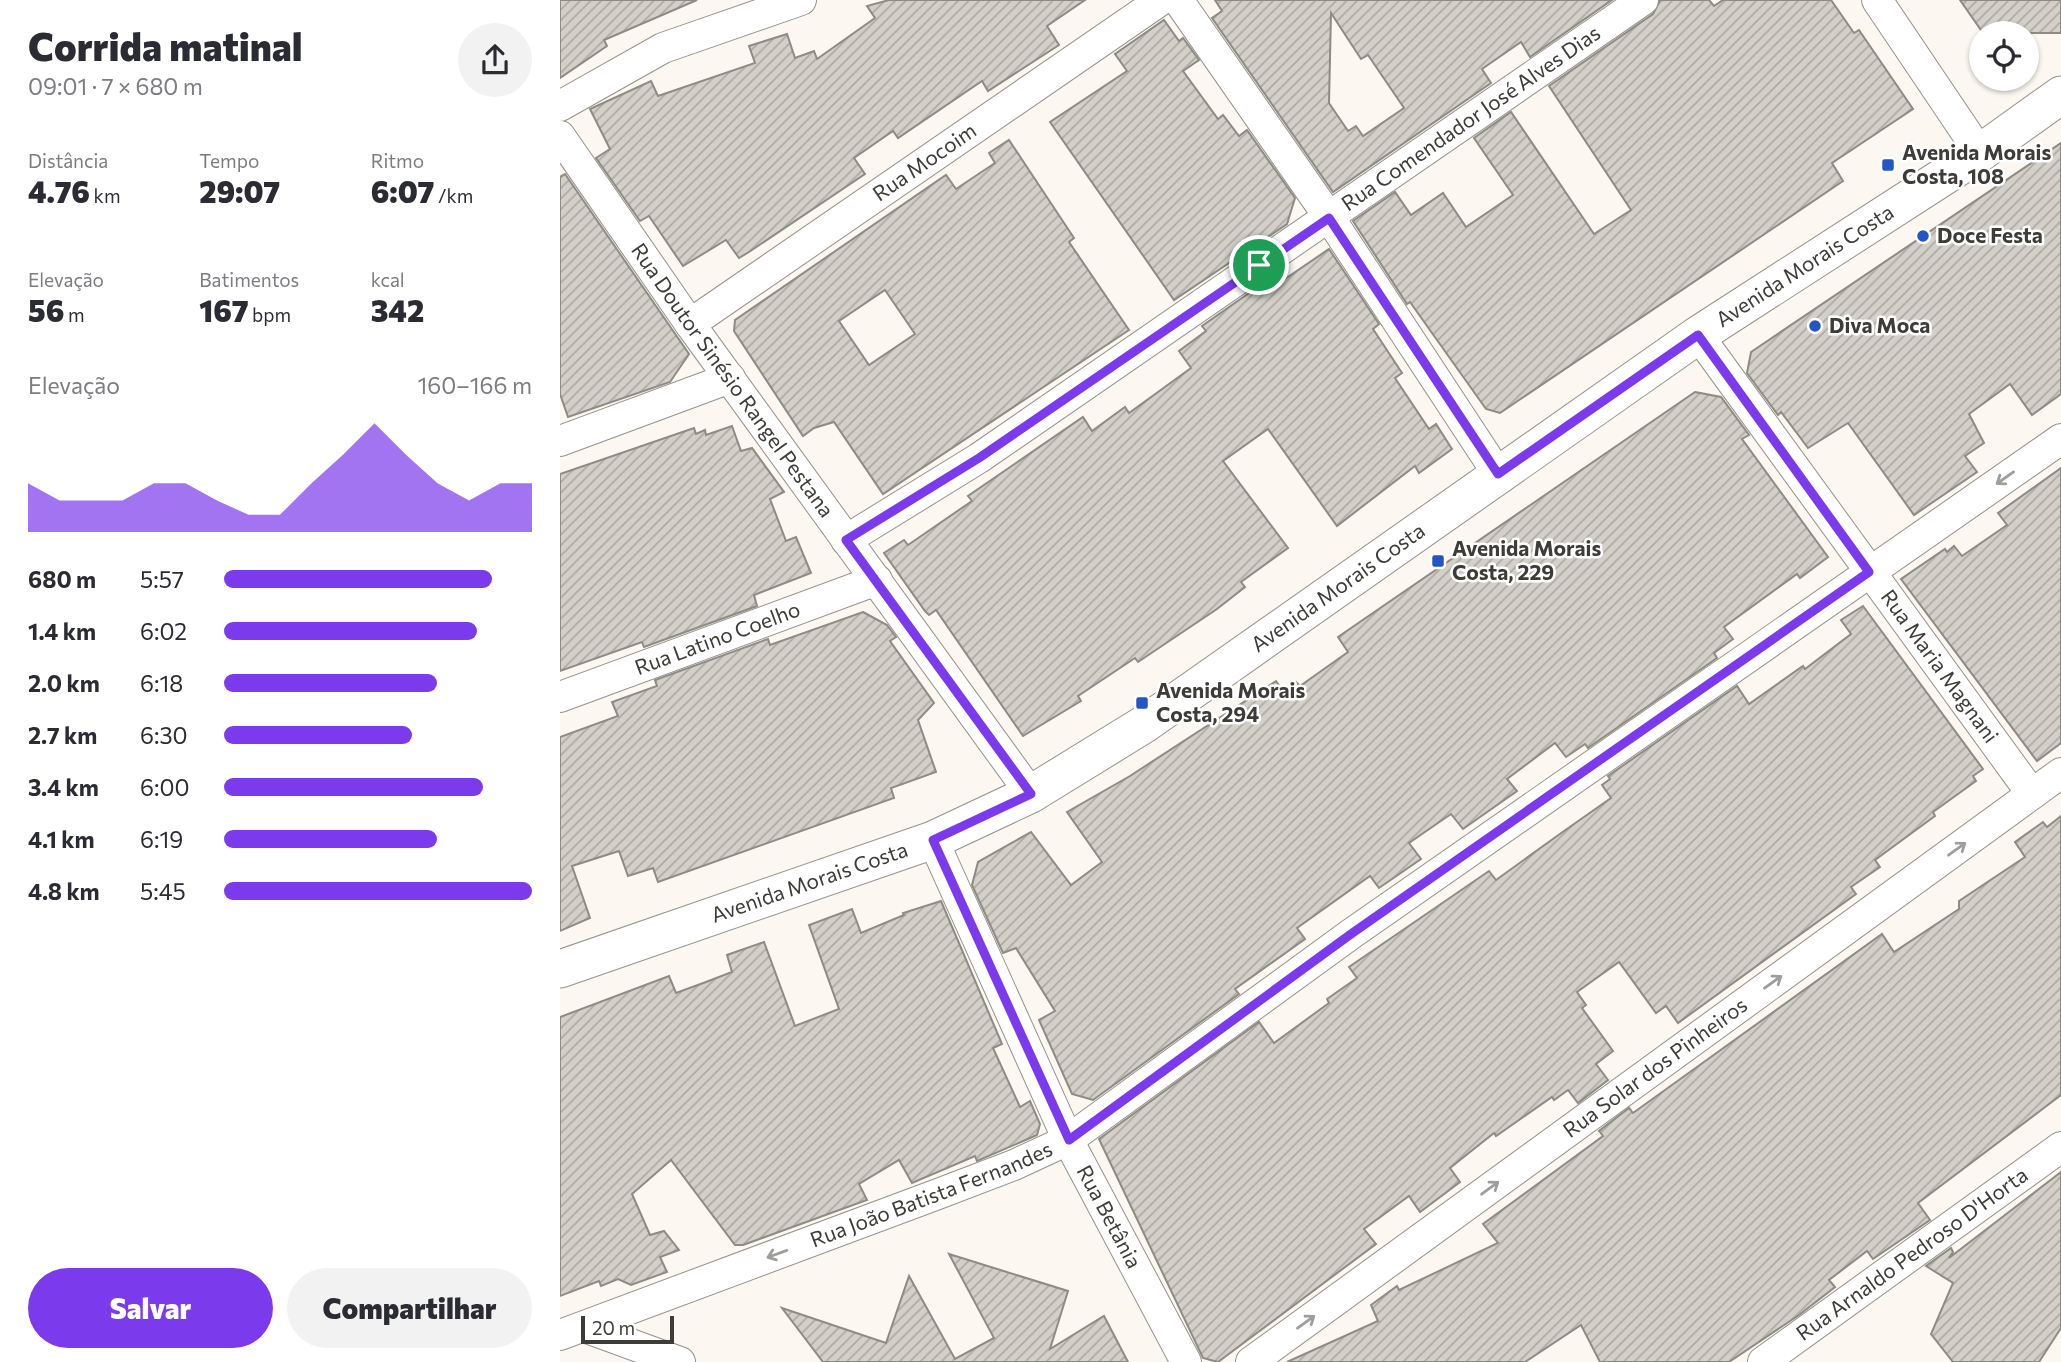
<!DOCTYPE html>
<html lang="pt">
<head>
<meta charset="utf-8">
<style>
	:root { --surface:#fff; --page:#f2f2f3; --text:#2b2b33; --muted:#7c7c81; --accent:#7c3aed }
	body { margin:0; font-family:Commissioner,sans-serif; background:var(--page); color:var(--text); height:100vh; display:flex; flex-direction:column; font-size:26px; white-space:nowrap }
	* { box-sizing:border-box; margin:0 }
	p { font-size:23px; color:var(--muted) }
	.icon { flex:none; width:38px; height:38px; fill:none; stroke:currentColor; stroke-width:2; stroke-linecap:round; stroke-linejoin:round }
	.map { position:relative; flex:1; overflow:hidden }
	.side { display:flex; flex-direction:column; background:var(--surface); width:560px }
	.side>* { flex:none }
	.fabs { position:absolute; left:1409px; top:21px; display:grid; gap:14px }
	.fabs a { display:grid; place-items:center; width:70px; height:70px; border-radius:50%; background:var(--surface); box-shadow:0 2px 5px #0004; font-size:35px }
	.scale { position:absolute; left:21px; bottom:18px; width:93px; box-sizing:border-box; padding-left:7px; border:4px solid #3d3c39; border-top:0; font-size:19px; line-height:24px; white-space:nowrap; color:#3d3c39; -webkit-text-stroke:5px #fff; paint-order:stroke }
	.pin { position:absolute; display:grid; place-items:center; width:60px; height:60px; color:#fff; margin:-30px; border:4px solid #fff; border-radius:50%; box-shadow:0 2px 7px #0007 }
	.round { display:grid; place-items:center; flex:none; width:74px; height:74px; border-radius:37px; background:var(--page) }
	.summary { display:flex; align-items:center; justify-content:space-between; height:119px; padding:0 28px }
	h1 { font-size:38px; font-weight:800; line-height:52px }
	.stats { display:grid; grid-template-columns:repeat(3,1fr); gap:10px; height:119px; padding:7px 28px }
	.stats div { display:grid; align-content:center }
	.stats b { font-size:30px; font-weight:800 }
	.stats small { font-size:19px; font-weight:400 }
	.stats p { font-size:19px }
	.chart { height:196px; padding:14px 28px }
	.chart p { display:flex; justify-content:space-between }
	.chart svg { width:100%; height:126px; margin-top:7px; fill:var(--accent); opacity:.7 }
	.action { display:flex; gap:14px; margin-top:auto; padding:14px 28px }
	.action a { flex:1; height:80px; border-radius:42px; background:var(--accent); color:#fff; font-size:28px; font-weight:800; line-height:80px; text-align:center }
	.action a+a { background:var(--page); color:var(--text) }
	ul { padding:0 28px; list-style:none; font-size:23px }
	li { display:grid; grid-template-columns:112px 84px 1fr; align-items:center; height:52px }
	li i { height:18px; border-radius:9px; background:var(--accent) }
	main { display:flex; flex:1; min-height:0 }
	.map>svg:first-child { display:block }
</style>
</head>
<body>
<main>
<section class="side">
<div class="summary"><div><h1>Corrida matinal</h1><p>09:01 · 7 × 680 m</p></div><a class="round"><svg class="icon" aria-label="share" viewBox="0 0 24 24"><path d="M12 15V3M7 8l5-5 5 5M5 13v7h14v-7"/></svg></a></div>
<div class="stats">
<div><p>Distância</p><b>4.76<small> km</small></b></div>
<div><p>Tempo</p><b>29:07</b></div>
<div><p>Ritmo</p><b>6:07<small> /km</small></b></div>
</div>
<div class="stats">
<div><p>Elevação</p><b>56<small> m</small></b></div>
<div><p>Batimentos</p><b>167<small> bpm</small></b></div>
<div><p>kcal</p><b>342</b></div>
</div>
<div class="chart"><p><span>Elevação</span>160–166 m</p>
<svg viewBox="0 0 160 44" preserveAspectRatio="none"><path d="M0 44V27L10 33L20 33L30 33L40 27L50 27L60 33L70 38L80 38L90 27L100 17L110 6L120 17L130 27L140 33L150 27L160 27V44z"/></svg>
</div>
<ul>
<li><b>680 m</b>5:57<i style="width:87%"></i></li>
<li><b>1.4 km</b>6:02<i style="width:82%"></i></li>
<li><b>2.0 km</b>6:18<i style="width:69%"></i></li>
<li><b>2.7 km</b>6:30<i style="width:61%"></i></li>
<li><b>3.4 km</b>6:00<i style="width:84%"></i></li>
<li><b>4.1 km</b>6:19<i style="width:69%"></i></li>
<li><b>4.8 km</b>5:45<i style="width:100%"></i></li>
</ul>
<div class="action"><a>Salvar</a><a>Compartilhar</a></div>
</section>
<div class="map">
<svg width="1501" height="1362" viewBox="0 0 1501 1362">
	<defs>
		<pattern id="building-hatch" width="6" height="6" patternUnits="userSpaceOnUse" patternTransform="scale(1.75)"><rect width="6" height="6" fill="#d4d0c9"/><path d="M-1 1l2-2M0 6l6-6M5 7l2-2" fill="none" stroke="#adaaa4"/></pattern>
	</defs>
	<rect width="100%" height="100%" fill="#fcf8f1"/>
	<g fill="url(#building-hatch)" stroke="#8e8a84" stroke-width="2" fill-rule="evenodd">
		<path d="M0,0H137L44,40L47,46L0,78Z"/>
		<path d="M329,0H525L487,26L499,45L428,91L422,81L338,138L333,131L294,158L305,174L189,252L179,258L166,240L123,266L89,216L80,221L36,158L50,149L30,109L91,81L98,96L195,63L189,46L227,34L235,58L254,51L257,59L315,18L307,6Z"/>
		<path d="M655,0H1052L970,57L961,42L922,69L931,83L773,192L652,18L662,11ZM771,13L801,59L808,55L844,108L803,136L796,126L788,131L769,103Z"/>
		<path d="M1100,0H1149L1154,6L1163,0H1271L1294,33L1299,30L1353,109L1272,163L1283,181L940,413L926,409L850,302L847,304L793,221L835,192L851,215L883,193L906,227L953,195L914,138L951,112L1034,234L1071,210L989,86L1093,14Z"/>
		<path d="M1400,0H1501V33H1423Z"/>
		<path d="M604,20L619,41L623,38L639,60L623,71L658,119L663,115L679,136L687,130L735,198L727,224L614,300L490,122L567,71L555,54Z"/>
		<path d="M449,140L514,238L509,242L569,330L323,494L274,422L254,428L243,436L174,331L175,320L386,175L396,189L435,163L429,153ZM325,290L355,334L309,365L279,321Z"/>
		<path d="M1501,143V394L1472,415L1450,384L1409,414L1424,443L1405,456L1417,472L1354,515L1288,423L1248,448L1221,412L1218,415L1187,373L1191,352Z"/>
		<path d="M5,174L129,354L110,382L8,417L0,394V177Z"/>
		<path d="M769,249L819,324L813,329L842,373L835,378L869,429L876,424L892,449L859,473L855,466L777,526L708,429L663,461L728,548L681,582L685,587L657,609L578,662L575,658L518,696L521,701L463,736L376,610L369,615L365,611L324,553L344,540L348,545L412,501L408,496L523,417L532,431L565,407L569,413L631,368L619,351L646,331L642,326L712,277L709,290Z"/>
		<path d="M1135,392L1161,397L1189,435L1182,439L1268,557L1240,578L1237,574L1164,627L1173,639L1154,653L1157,658L1028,748L1025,744L1006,757L995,743L947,779L957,791L903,829L891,814L849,843L861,859L819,888L810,876L737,928L745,939L675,989L679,994L533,1100L512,1094L479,1020L495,1011L456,948L443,953L412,885L418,862L471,832L511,885L542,862L507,812L570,776L716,681L723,691L736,682L740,686L788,652L778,637Z"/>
		<path d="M172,426L181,451L192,448L224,492L210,499L226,541L236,537L251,573L194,595L197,606L84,647L82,642L0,671V474L134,428L136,434L145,430L146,435Z"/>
		<path d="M1501,468V743L1477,761L1341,579L1385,549L1387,552L1394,546L1402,556L1447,525L1438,513Z"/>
		<path d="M1303,606L1423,769L1413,776L1416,781L1373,812L1375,816L1315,860L1320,867L1291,887L1296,894L1118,1023L1106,1006L1096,1013L1059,962L1017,992L1026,1005L1022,1008L1053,1051L1036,1064L1048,1080L1018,1103L1008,1090L994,1100L992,1097L936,1136L934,1133L890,1168L900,1182L860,1212L849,1196L804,1229L816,1244L658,1362L643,1358L539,1139L699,1022L714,1043L769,1003L767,999L797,978L789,967L929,871L936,880L1004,831L1051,798L1042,785L1050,779L1048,776L1177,686L1189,704L1243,666L1245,669L1291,634L1281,620Z"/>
		<path d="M303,612L327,625L336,637L330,641L374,703L358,720L376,772L331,788L334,798L98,882L93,868L68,876L59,851L12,866L30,918L0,931V737L58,716L52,702L97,686L95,680L208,639L210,645Z"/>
		<path d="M1501,816V1095L1358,1203L1370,1220L1313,1259L1307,1251L1269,1280L1275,1287L1239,1315L1169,1362H1040L1021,1325L965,1362H727L818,1321L811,1305L837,1286L839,1290L938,1243L923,1224L1043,1136L1039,1131L1069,1108L1073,1113L1322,934L1334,952L1399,909V901L1465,857L1455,842L1483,822L1487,827Z"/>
		<path d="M381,901L442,1044L433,1048L460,1107L470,1101L480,1124L477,1135L417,1161L415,1156L352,1183L339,1160L299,1184L307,1200L183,1245H175L111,1160L72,1194L90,1235L104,1231L119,1250L100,1257L107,1272L71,1285L58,1279L41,1286L39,1281L0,1296V1017L109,976L116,993L146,982L172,972L167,955L204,942L235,1026L279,1009L249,925L292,909L301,933L344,915L343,913Z"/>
		<path d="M1501,1172V1328L1479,1362H1393L1371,1334L1393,1283L1366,1266L1391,1248L1393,1252L1389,1258Z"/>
		<path d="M389,1254L508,1291L490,1349L544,1316L568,1362H263L222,1308L326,1343L349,1276L395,1359L434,1338Z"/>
	</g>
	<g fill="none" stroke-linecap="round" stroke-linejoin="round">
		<g stroke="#95928b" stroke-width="32">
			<g id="minor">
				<path d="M618,0L769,217L938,474"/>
				<path d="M1317,0L1420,153"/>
				<path d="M0,106L103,48L241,0"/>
				<path id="s1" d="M0,136L130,324L471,794"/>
				<path id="s2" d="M130,324L601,0"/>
				<path id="s3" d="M1138,335L1472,794"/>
				<path d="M0,441L170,378"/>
				<path id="s4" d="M286,540L419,458L1083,0"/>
				<path id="s5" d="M0,697L317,580"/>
				<path id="s6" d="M373,840L508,1140L626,1362"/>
				<path d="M24,1327L120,1362"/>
				<path id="s7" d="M0,1335L378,1194L454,1165L508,1140L791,934L1501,439"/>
				<path id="s8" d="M691,1362L1501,773"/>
				<path id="s9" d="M1203,1362L1501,1147"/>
			</g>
		</g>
		<g stroke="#95928b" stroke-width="39">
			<g id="tertiary">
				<path id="s10" d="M0,969L373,840L471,794L583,725L1138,335L1420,153L1501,95"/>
			</g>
		</g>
		<use href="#minor" stroke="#fff" stroke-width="30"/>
		<use href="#tertiary" stroke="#fff" stroke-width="37"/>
	</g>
	<defs><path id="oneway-shaft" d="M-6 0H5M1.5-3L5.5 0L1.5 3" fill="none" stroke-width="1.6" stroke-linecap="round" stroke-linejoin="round" transform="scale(1.75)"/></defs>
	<g stroke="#9e9e9c">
		<use href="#oneway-shaft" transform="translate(1445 478) rotate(145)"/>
		<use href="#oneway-shaft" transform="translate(1397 849) rotate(-36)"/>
		<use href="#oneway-shaft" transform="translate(1213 982) rotate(-36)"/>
		<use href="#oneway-shaft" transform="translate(930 1188) rotate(-36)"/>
		<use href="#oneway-shaft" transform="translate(217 1254) rotate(160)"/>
		<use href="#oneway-shaft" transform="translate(746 1322) rotate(-36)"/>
	</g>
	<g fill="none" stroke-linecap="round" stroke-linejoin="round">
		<g stroke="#fff" stroke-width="14">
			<path id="route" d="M769,218L938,474L1138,335L1309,572L791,934L509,1140L373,840L471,794L286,540L419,458Z"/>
		</g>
		<use href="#route" stroke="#7c3aed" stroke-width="9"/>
	</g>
	<g fill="#2356c4" stroke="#fff" stroke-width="2.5">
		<rect x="1321" y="158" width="14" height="14" rx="3.5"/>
		<circle cx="1363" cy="236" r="7"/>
		<circle cx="1255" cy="326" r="7"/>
		<rect x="871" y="554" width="14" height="14" rx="3.5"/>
		<rect x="575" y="696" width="14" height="14" rx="3.5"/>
	</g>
	<g text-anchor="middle" stroke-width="5" stroke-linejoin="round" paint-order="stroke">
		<g font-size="21" fill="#3d3c39" stroke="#fff">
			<text dy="7" stroke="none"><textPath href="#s4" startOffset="754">Rua Comendador José Alves Dias</textPath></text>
			<text dy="7" stroke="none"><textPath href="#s2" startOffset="285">Rua Mocoim</textPath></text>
			<text dy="7" stroke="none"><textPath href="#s10" startOffset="1440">Avenida Morais Costa</textPath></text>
			<text dy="7" stroke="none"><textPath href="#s1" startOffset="299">Rua Doutor Sinésio Rangel Pestana</textPath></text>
			<text dy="7" stroke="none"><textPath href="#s10" startOffset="873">Avenida Morais Costa</textPath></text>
			<text dy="7" stroke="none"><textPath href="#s5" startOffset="168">Rua Latino Coelho</textPath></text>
			<text dy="7" stroke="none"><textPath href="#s3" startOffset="410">Rua Maria Magnani</textPath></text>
			<text dy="7" stroke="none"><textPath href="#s10" startOffset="264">Avenida Morais Costa</textPath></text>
			<text dy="7" stroke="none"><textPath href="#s8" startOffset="500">Rua Solar dos Pinheiros</textPath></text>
			<text dy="7" stroke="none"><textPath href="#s7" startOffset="397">Rua João Batista Fernandes</textPath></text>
			<text dy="7" stroke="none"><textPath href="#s6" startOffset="416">Rua Betânia</textPath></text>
			<text dy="7" stroke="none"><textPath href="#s9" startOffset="184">Rua Arnaldo Pedroso D'Horta</textPath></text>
		</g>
		<g font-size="21" font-weight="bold" fill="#3d3c39" stroke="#fff" text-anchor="start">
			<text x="1342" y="160">Avenida Morais<tspan x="1342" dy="24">Costa, 108</tspan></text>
			<text x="1377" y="243">Doce Festa</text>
			<text x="1269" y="333">Diva Moca</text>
			<text x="892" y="556">Avenida Morais<tspan x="892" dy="24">Costa, 229</tspan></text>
			<text x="596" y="698">Avenida Morais<tspan x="596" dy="24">Costa, 294</tspan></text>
		</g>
	</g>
</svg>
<div class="fabs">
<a><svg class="icon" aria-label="locate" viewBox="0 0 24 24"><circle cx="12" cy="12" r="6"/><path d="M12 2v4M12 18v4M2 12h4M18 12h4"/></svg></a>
</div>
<div class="scale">20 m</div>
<div class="pin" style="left:699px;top:265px;background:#1e9e55"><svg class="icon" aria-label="arrive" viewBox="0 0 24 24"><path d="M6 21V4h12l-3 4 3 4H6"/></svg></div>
</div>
</main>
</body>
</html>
